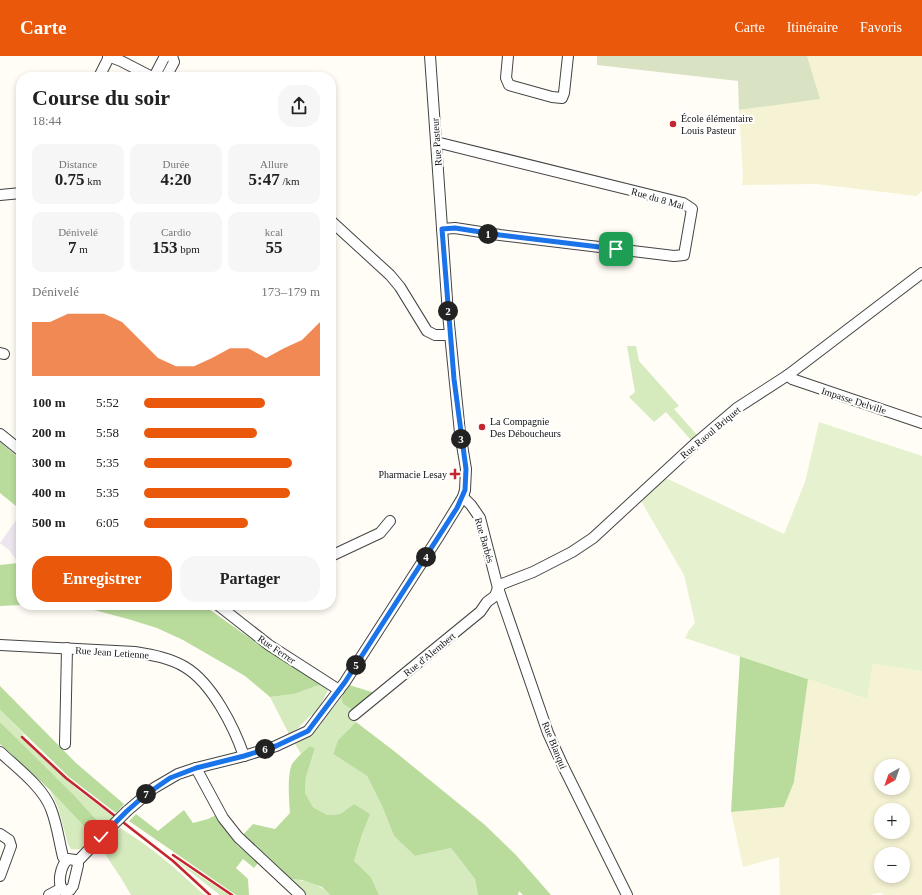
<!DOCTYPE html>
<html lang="fr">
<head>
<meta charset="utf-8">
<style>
	:root { --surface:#fff; --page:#f6f6f6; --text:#222; --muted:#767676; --accent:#ea580c }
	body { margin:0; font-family:Georgia,serif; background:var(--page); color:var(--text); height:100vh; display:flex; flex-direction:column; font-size:15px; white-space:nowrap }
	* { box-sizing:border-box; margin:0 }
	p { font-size:13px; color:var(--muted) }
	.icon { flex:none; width:22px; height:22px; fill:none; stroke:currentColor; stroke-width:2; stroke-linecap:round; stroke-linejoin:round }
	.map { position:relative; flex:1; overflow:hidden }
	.side { position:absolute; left:16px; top:16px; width:320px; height:538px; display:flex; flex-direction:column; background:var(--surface); border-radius:16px; box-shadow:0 2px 6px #0003 }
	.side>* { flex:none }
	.needle { width:26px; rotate:220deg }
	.controls { position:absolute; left:874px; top:703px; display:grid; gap:8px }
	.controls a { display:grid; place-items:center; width:36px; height:36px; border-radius:50%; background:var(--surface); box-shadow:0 2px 6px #0003; font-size:20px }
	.pin { position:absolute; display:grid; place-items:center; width:34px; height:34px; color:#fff; margin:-17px; border-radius:8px; box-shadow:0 2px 6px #0006 }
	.km { position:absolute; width:20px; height:20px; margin:-10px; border-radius:50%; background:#222; color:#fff; font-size:11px; line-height:20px; text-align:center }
	.round { display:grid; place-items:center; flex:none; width:42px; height:42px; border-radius:16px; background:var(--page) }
	.headline { display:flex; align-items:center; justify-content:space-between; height:68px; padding:0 16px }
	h1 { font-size:22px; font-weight:600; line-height:30px }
	.stats { display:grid; grid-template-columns:repeat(3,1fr); gap:6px; height:68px; padding:4px 16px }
	.stats div { display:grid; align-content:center; border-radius:10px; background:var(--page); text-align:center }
	.stats b { font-size:17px; font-weight:600 }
	.stats small { font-size:11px; font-weight:400 }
	.stats p { font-size:11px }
	.chart { height:112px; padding:8px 16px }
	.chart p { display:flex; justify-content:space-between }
	.chart svg { width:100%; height:72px; margin-top:4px; fill:var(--accent); opacity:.7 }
	.button { display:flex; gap:8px; margin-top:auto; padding:8px 16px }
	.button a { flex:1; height:46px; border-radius:16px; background:var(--accent); color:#fff; font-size:16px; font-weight:600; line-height:46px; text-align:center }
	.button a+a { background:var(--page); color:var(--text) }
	ul { padding:0 16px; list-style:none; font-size:13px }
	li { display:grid; grid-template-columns:64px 48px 1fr; align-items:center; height:30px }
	li i { height:10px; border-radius:5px; background:var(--accent) }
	header { display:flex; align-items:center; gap:24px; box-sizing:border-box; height:56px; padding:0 20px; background:var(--accent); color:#fff }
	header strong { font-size:19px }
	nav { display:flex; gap:22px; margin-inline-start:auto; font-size:14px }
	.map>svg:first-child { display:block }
</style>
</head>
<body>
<header>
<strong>Carte</strong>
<nav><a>Carte</a><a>Itinéraire</a><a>Favoris</a></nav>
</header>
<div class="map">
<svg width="922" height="839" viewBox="0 0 922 839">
	<rect width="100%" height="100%" fill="#fffdf5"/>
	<path fill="#eee6ef" d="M21,457V510L9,494L0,487Z"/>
	<g fill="#f6f3d4" fill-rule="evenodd">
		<path d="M807,0H922V135L917,140L816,128L742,129L743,119L739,54L819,43Z"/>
		<path d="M873,608L922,615V839H883L882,837H878L870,839H780L779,801L743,811L731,756L784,751L794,726L808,623L866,643ZM881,710H903V732H881ZM881,754H903V776H881ZM881,798H903V820H881Z"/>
	</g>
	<g fill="#d5ebbd">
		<path d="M627,290H636L639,305L679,350L674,353L697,379L691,384L666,356L654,366L629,341L635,336Z"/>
		<path d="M322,628L328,634L321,648L331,655L341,642L343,648L353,654L350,661L356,666L338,684L333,698L367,720L382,750L394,780L415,800L451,792L475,823L478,839H379L371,821L354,805L369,758L354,748L340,758L327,759L313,751L305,737L306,721L315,694L310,690L301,698L295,688L309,680L322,667L311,659L298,672L289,678L270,641L294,638Z"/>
		<path d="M0,654L24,678L21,682L78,734L114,761L103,771L72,737L0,666Z"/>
		<path d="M50,734L94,781C85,790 84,795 71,793L68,788L58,751Z"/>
		<path d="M120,772C150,790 178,814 204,839H131L121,822L101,792Z"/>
		<path d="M170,800L229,839H220Z"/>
		<path d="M286,823C304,824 317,826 330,839H306Z"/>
	</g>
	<g fill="#b9dc9c">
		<path d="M0,386L21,404V454L0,437Z"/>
		<path d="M18,507L21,510V549L0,550V509Z"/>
		<path d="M51,549H203L258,588L322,628L294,638L270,641L245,620L228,610L183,584L157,572L128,563L79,550Z"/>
		<path d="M740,600L808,623L794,726L784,751L731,756Z"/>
		<path d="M349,629L375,637L353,654L343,648L341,642Z"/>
		<path d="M0,630L76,707L124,748L116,757L69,721L0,654Z"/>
		<path d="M0,666L72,737L103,771L94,781L50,734L0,688Z"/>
		<path d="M356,666L394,695L485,769L515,798L551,839H523L519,835L518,839H478L475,823L451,792L415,800L394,780L382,750L367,720L333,698L338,684Z"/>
		<path d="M310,690L315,693L306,721L305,737L313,751L327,759L340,758L354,748L370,758L362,779L354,805L371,821L379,839H330L322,831L302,824L286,823L241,781L253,768L275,773L290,757C289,745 287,719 292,708C297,701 304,695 310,690Z"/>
		<path d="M184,754L193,767L208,763L216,759L228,778L238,790L259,806L254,812L243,803L236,812L248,823L249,839H236L129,765L136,758L158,775Z"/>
	</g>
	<path fill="#d9e3c4" d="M597,0H807L820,43L739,54L738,25L597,9Z"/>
	<path fill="#e6f2cf" d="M819,366L922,400V615L873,608L867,643L685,582L689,574L695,567L684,519L641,445L666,422L784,478L805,426Z"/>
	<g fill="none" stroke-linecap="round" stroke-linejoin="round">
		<g stroke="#444" stroke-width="12">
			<g id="minor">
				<path d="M108,0L121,5L152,21"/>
				<path d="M508,0L506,22L509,29L552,41L562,42L564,37L568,0"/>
				<path d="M99,21L109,1"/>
				<path d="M154,21L165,0"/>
				<path d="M166,21L174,6L172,0"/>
				<path d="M436,86L683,147L692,153L684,199L674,200L500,179L455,172L442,173"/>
				<path d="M0,139L21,137"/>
				<path d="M331,165L390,219L400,231L427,275L435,279H450"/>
				<path d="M0,297L4,298"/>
				<path d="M788,319L792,323L922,367"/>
				<path d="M0,378L21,395"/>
				<path d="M463,441L471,449L480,462L498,532L548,677L563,710L627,839"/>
				<path d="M331,500L380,477L390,465"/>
				<path d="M218,549L269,589L339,634"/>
				<path d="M0,589L135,596C153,599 170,602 185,611C212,627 234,671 244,700"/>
				<path d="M354,659L480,556L487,546L495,540L498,532L502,528L533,516L572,496L593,482L697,386L737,352L788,319L922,217"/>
				<path d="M65,688L67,592"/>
				<path d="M0,696C17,712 43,731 51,753C57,768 59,785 63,801L66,805"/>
				<path d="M196,712L223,762L238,781L300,839"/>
				<path d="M127,755L154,732L178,718L196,712L244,700L276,690L308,675L345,626L439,480L463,441L465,434L466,413L460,377L448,258L430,0"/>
				<path d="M0,778L9,784L11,790L0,820"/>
				<path d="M77,806L101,781"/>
				<path d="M70,834L64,835C56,828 61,809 68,803L75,804L77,806"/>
				<path d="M70,834L73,830L78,809L77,806"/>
				<path d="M49,839L62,832"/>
			</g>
		</g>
		<use href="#minor" stroke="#fff" stroke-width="10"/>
		<g stroke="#c4262e" stroke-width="2.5">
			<path d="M22,681L66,722L173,805L210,839"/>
			<path d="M173,799L232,839"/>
		</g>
		<g stroke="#444" stroke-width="12" stroke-linecap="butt">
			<path id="minor-bridge" d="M101,781L127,755"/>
		</g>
		<use href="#minor-bridge" stroke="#fff" stroke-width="10"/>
	</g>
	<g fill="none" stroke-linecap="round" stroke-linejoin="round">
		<g stroke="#fff" stroke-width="8">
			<path id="route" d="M101,781L127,755L144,740L170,722L196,712L244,700L276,690L308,675L345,626L457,452L465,434L466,413L454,323L442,173L455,172L500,179L616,193"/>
		</g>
		<use href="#route" stroke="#1a73e8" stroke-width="5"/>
	</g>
	<g fill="#c4262e" stroke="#fff" stroke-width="1.5">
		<circle cx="673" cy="68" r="4"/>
		<circle cx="482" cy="371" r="4"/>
		<path d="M453 412h4v4h4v4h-4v4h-4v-4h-4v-4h4z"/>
	</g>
	<g text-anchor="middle" stroke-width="4" stroke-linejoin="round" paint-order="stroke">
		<g font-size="10" fill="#111" stroke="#fff" text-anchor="start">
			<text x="681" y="66">École élémentaire<tspan x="681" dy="12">Louis Pasteur</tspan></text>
			<text x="490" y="369">La Compagnie<tspan x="490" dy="12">Des Déboucheurs</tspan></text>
			<text x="447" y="422" text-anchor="end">Pharmacie Lesay</text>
		</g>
		<g font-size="10" fill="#111" stroke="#fff">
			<text transform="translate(436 86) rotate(-94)" y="4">Rue Pasteur</text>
			<text transform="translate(658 142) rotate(16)" y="4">Rue du 8 Mai</text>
			<text transform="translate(854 344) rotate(18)" y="4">Impasse Delville</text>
			<text transform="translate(710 376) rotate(-40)" y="4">Rue Raoul Briquet</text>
			<text transform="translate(485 484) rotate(74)" y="4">Rue Barbés</text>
			<text transform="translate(277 593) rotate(34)" y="4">Rue Ferrer</text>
			<text transform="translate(112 596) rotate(4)" y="4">Rue Jean Letienne</text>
			<text transform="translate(429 598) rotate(-39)" y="4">Rue d'Alembert</text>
			<text transform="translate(555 689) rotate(68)" y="4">Rue Blanqui</text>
		</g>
	</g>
</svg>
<div class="controls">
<a><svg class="needle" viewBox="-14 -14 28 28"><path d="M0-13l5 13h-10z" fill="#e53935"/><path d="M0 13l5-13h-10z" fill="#767676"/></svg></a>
<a>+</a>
<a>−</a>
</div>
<div class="pin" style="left:616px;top:193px;background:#1e9e55"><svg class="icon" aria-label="arrive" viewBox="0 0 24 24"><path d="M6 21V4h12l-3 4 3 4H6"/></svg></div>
<div class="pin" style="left:101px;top:781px;background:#d93025"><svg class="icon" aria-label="check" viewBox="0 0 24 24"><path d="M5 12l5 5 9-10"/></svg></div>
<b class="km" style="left:488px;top:178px">1</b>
<b class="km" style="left:448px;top:255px">2</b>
<b class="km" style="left:461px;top:383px">3</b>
<b class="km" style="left:426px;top:501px">4</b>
<b class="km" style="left:356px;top:609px">5</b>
<b class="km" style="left:265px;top:693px">6</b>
<b class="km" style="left:146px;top:738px">7</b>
<section class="side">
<div class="headline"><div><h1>Course du soir</h1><p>18:44</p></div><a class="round"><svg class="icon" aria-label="share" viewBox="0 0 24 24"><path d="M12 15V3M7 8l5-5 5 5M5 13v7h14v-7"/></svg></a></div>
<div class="stats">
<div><p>Distance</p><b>0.75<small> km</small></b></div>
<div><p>Durée</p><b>4:20</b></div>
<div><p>Allure</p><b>5:47<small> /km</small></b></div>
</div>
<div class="stats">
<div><p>Dénivelé</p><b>7<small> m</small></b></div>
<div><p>Cardio</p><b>153<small> bpm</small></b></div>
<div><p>kcal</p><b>55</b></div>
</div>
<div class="chart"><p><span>Dénivelé</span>173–179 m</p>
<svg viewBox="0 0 160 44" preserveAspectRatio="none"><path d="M0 44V11L10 11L20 6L30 6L40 6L50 11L60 22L70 33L80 38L90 38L100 33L110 27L120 27L130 33L140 27L150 22L160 11V44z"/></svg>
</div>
<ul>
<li><b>100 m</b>5:52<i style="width:69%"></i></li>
<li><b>200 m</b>5:58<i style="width:64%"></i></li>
<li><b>300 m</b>5:35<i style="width:84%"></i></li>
<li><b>400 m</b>5:35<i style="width:83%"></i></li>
<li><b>500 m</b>6:05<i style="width:59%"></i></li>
</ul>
<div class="button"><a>Enregistrer</a><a>Partager</a></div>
</section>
</div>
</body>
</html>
